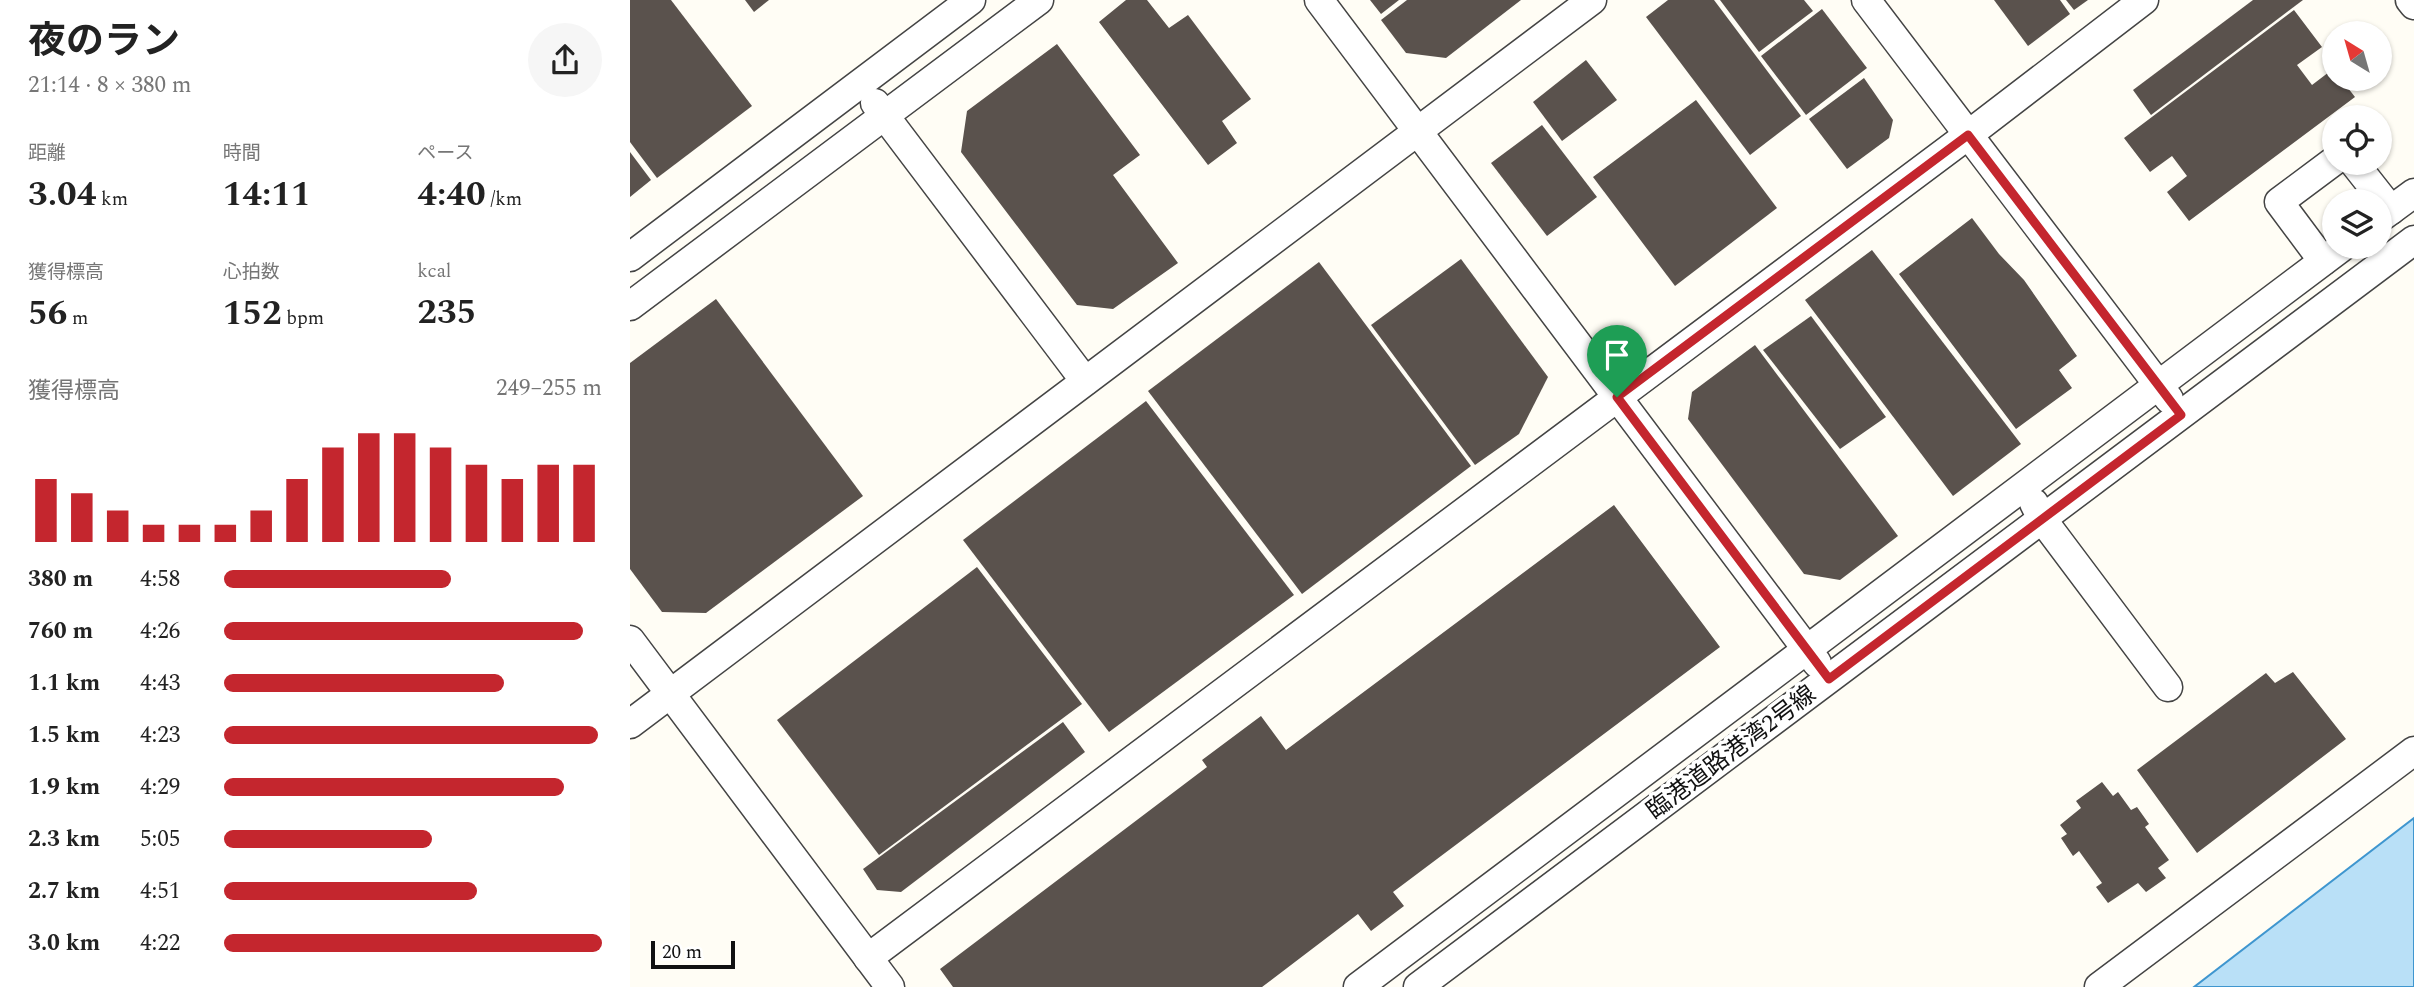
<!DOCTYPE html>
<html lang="ja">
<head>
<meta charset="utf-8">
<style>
	:root { --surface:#fff; --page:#f6f6f6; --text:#222; --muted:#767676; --accent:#c4262e }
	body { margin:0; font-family:Spectral,"Noto Sans JP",serif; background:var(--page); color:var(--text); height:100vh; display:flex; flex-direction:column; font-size:26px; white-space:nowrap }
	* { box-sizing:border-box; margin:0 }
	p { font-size:23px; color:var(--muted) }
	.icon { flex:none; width:38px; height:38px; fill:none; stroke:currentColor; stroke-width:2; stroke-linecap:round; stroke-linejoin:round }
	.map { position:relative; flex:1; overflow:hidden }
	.sheet { display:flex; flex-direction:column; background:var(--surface); width:630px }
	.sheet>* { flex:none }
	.needle { width:46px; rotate:323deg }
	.fabs { position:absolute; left:1692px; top:21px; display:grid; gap:14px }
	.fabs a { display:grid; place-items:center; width:70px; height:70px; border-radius:50%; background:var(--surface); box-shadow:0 2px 5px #0004; font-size:35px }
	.scale { position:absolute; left:21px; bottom:18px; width:84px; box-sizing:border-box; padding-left:7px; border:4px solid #111; border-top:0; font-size:19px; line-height:24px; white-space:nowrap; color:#111; -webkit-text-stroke:5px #fff; paint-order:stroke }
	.pin { position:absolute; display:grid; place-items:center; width:60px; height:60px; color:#fff; margin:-72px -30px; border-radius:50% 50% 50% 0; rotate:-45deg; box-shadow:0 0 7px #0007 }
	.pin .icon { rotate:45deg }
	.round { display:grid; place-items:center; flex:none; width:74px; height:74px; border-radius:37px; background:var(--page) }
	.head { display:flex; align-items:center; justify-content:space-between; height:119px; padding:0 28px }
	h1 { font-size:38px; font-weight:700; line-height:52px }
	.stats { display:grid; grid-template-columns:repeat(3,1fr); gap:10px; height:119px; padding:7px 28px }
	.stats div { display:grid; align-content:center }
	.stats b { font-size:35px; font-weight:700 }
	.stats small { font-size:19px; font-weight:400 }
	.stats p { font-size:19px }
	.chart { height:196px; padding:14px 28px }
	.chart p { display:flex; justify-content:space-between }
	.chart svg { width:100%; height:126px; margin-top:7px; stroke:var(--accent); stroke-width:6 }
	ul { padding:0 28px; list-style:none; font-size:23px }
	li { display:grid; grid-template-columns:112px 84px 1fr; align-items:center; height:52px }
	li i { height:18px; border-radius:9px; background:var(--accent) }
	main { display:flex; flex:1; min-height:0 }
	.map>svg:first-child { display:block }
</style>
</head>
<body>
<main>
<section class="sheet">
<div class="head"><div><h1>夜のラン</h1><p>21:14 · 8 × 380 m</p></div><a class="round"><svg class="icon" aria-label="share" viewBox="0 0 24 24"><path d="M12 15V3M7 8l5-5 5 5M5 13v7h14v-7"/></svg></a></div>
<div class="stats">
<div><p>距離</p><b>3.04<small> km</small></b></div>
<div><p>時間</p><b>14:11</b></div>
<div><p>ペース</p><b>4:40<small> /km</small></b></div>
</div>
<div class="stats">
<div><p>獲得標高</p><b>56<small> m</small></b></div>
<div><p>心拍数</p><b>152<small> bpm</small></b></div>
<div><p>kcal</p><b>235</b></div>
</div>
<div class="chart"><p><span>獲得標高</span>249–255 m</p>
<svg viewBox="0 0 160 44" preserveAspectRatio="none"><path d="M5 44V22M15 44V27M25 44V33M35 44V38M45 44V38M55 44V38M65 44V33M75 44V22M85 44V11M95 44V6M105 44V6M115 44V11M125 44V17M135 44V22M145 44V17M155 44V17"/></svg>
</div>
<ul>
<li><b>380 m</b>4:58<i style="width:60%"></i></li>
<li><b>760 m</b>4:26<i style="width:95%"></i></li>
<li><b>1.1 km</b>4:43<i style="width:74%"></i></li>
<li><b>1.5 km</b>4:23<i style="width:99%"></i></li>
<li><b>1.9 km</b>4:29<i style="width:90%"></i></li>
<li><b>2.3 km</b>5:05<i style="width:55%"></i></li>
<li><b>2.7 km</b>4:51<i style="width:67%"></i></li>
<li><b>3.0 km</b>4:22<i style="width:100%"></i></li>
</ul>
</section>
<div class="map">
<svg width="1784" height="987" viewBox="0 0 1784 987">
	<rect width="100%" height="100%" fill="#fffdf5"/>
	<path fill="#b9e0f7" stroke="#3f96cf" stroke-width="2" d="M1784,818V987H1564Z"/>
	<g fill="#5a524d">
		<path d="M0,0H41L122,106L27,178L0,142Z"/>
		<path d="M115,0H139L124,12Z"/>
		<path d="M496,0H517L539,28L558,15L621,99L592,121L607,143L578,165L469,22Z"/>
		<path d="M740,0H769L751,14Z"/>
		<path d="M777,0H891L816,58L776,53L751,20Z"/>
		<path d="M1038,0H1084L1171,116L1120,155L1016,17Z"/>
		<path d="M1090,0H1174L1183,11L1129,52Z"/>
		<path d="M1364,0H1430L1440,14L1398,46Z"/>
		<path d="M1436,0H1458L1444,10Z"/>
		<path d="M1623,0H1673L1521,115L1503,90Z"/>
		<path d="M1192,9L1237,68L1176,115L1131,56Z"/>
		<path d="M1664,10L1692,47L1667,65L1682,85L1703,69L1704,79H1711L1725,97L1559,221L1537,192L1557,176L1542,156L1520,172L1494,138Z"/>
		<path d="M427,44L510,155L483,175L548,263L483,309L447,305L331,152L337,111Z"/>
		<path d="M956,60L987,100L932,141L903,102Z"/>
		<path d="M1234,78L1263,120L1259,138L1217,169L1179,119Z"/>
		<path d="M1066,100L1147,208L1045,286L963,177Z"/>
		<path d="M912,125L967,197L917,236L861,163Z"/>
		<path d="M0,152L21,180L0,197Z"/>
		<path d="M1342,218L1369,254L1394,280L1447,356L1429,370L1442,388L1386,429L1269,274Z"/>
		<path d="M1242,250L1391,444L1323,496L1175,300Z"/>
		<path d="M831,259L918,377L889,434L845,465L741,325Z"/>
		<path d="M689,262L841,466L672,594L518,391Z"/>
		<path d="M86,299L233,496L76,613L32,612L0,569V363Z"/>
		<path d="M1181,316L1256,417L1210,449L1133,350Z"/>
		<path d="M1125,345L1268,536L1210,580L1174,574L1058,419L1062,392Z"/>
		<path d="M516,401L664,595L479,732L333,540Z"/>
		<path d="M984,505L1090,647L763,892L774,906L741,931L728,914L632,987H323L310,969L577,767L572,760L631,716L656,750Z"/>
		<path d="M347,567L452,704L249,855L147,720Z"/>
		<path d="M1663,672L1716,739L1567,853L1507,770L1636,673L1645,683Z"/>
		<path d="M433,722L455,752L271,892L247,890L233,869Z"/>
		<path d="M1472,782L1483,796L1488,792L1501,810L1507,807L1519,824L1515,827L1539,860L1528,868L1536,878L1516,892L1508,883L1478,903L1466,887L1472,883L1449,851L1443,856L1431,838L1437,834L1430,825L1451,808L1446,801Z"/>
	</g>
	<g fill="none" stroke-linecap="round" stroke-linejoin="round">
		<g stroke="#444" stroke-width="31">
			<g id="minor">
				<path d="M689,0L1187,663"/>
				<path d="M1236,0L1539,399"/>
				<path d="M1780,0L1784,5"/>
				<path d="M245,103L455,381"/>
				<path d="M1724,163L1761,210"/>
				<path d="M1750,218L1784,193"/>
				<path d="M0,257L341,0"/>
				<path d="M1693,261L1649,202L1704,161"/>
				<path d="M0,306L409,0"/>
				<path d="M1404,503L1412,519L1538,687"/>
				<path d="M0,640L260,987"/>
				<path d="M0,724L962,0"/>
				<path d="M238,958L1338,135L1514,0"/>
				<path d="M728,987L1712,247"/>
				<path d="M788,987L1784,240"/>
				<path d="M1469,987L1784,751"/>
			</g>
		</g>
		<use href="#minor" stroke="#fff" stroke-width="28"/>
	</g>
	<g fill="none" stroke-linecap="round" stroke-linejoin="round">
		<g stroke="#fff" stroke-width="14">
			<path id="route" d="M1338,135L1551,415L1199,679L987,397Z"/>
		</g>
		<use href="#route" stroke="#c4262e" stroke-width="9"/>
	</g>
	<g text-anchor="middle" stroke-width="7" stroke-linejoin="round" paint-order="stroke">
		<g font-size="24" fill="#111" stroke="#fff">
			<text transform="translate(1101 752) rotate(-37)" y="8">臨港道路港湾2号線</text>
		</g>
	</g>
</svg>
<div class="fabs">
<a><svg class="needle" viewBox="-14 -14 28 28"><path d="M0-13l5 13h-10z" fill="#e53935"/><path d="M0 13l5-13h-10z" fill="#767676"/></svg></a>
<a><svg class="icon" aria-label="locate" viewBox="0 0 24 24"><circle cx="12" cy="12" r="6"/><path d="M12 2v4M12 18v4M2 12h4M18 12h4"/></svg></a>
<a><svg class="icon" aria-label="layers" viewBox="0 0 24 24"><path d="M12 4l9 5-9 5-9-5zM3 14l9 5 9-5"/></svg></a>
</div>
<div class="scale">20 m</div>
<div class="pin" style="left:987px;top:397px;background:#1e9e55"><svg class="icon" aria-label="arrive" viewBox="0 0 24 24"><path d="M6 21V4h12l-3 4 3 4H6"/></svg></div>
</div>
</main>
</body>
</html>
